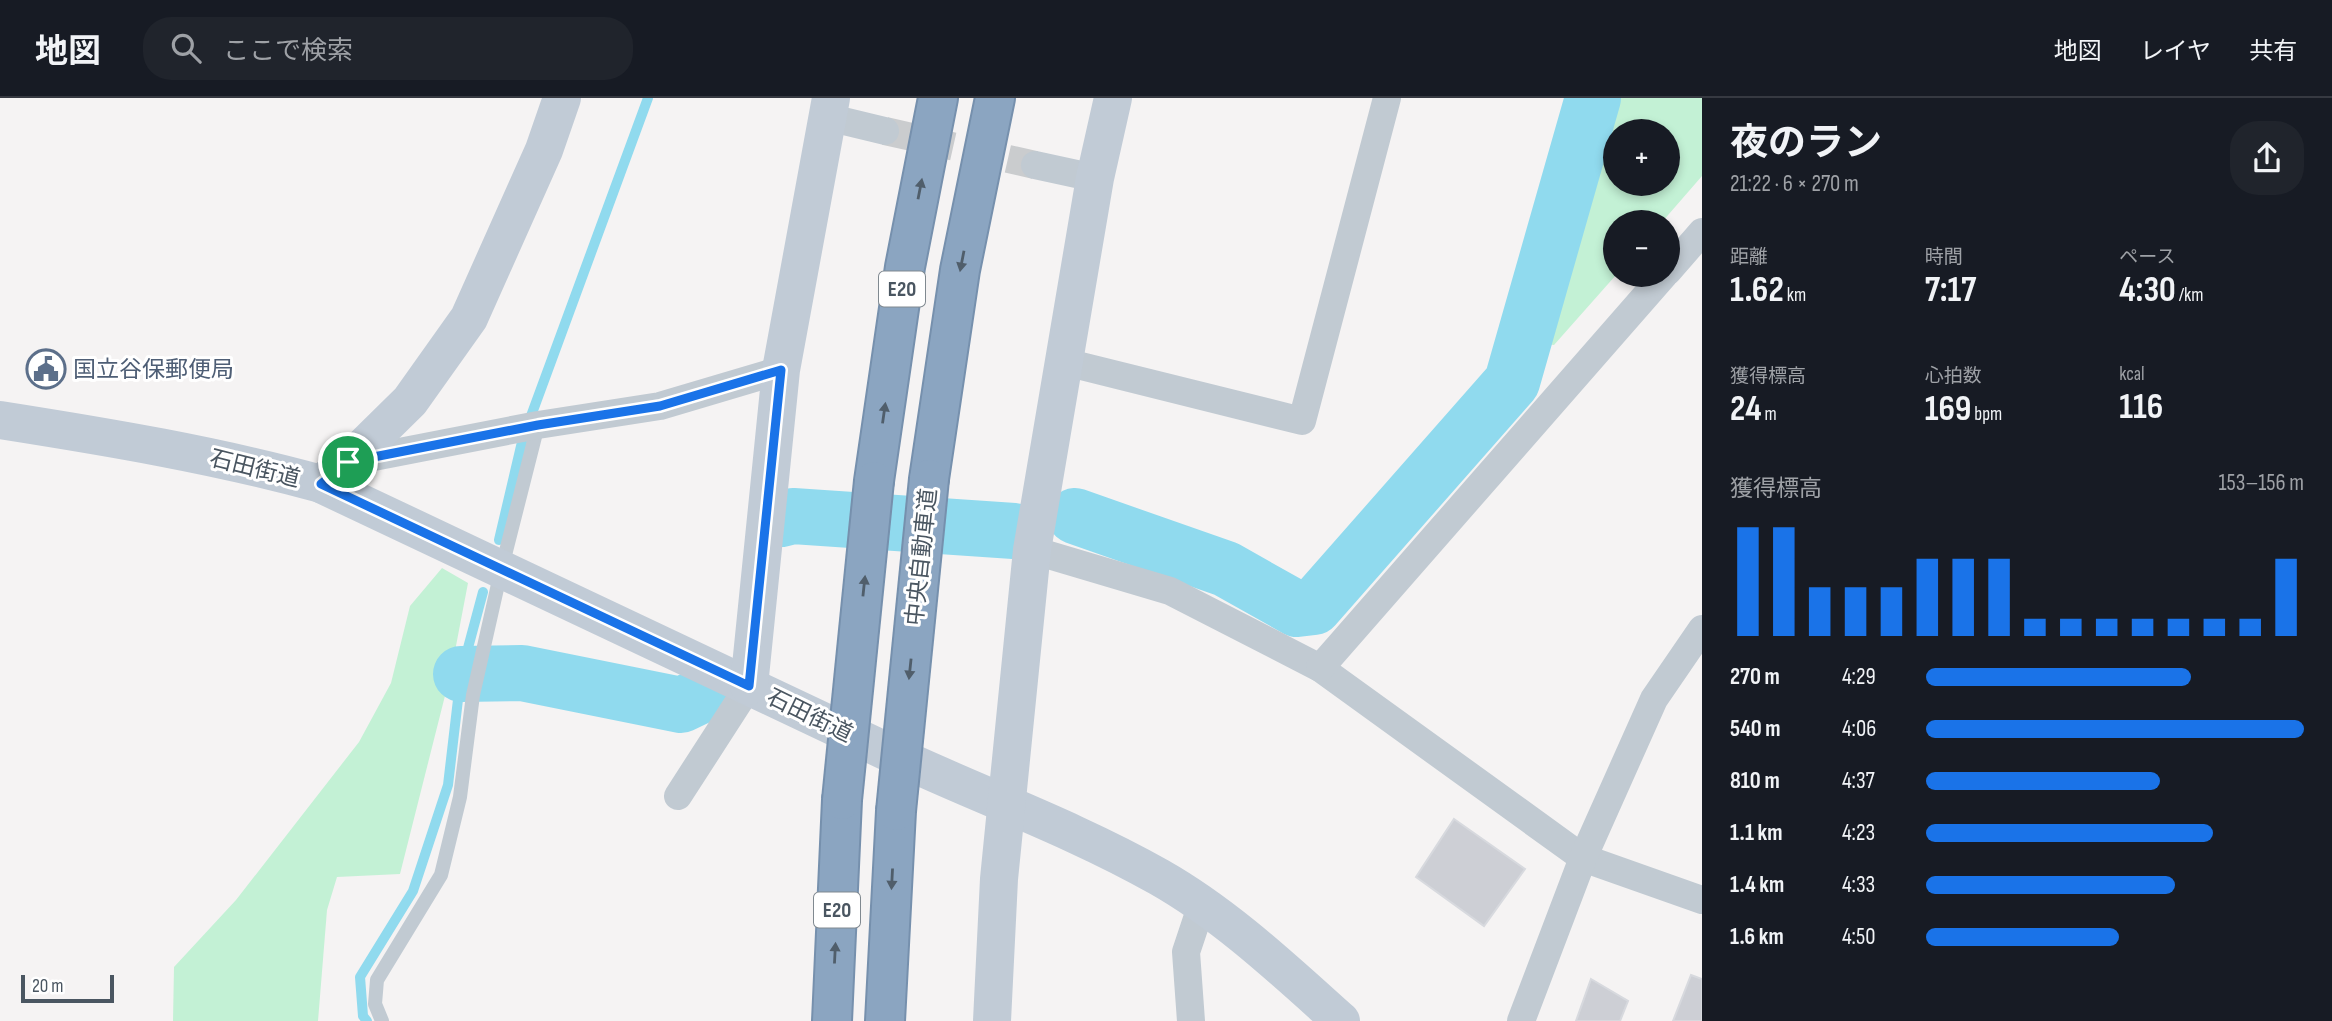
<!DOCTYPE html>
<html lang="ja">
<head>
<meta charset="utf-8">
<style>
	:root { --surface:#171b24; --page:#20242c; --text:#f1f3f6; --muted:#9ea1a6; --line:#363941; --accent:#1a73e8 }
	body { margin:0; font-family:"Sofia Sans Condensed","Noto Sans JP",sans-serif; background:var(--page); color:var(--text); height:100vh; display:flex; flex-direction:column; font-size:26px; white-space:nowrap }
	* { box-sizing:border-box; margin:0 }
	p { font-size:23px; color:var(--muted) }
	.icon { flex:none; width:38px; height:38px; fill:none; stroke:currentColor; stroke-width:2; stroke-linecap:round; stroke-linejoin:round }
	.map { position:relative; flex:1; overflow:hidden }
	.sheet { display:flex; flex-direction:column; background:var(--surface); width:630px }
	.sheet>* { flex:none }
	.tools { position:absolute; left:1603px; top:21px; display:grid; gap:14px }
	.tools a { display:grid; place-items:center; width:77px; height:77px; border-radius:50%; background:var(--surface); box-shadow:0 4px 10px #0003; font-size:35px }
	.scale { position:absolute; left:21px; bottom:18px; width:93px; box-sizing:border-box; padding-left:7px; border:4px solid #4a5661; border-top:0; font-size:19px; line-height:24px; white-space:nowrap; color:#4a5661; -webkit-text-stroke:5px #fff; paint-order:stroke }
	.pin { position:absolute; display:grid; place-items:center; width:60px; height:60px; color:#fff; margin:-30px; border:4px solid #fff; border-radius:50%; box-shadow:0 2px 7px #0007 }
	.round { display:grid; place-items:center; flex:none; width:74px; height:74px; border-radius:28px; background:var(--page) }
	.head { display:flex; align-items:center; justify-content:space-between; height:119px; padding:0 28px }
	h1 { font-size:38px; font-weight:700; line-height:52px }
	.stats { display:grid; grid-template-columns:repeat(3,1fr); gap:10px; height:119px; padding:7px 28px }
	.stats div { display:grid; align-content:center }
	.stats b { font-size:35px; font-weight:700 }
	.stats small { font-size:19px; font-weight:400 }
	.stats p { font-size:19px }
	.chart { height:196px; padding:14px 28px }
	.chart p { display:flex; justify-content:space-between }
	.chart svg { width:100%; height:126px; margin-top:7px; stroke:var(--accent); stroke-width:6 }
	ul { padding:0 28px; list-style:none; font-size:23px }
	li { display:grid; grid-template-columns:112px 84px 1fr; align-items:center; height:52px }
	li i { height:18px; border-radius:9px; background:var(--accent) }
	header { display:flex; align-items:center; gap:42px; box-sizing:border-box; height:98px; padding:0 35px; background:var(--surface); border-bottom:2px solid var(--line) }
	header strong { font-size:33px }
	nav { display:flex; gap:38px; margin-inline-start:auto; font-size:24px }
	.search { width:490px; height:63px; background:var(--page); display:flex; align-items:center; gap:18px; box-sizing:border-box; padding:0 24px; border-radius:28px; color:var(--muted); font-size:26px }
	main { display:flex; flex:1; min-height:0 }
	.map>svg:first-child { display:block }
</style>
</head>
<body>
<header>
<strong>地図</strong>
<div class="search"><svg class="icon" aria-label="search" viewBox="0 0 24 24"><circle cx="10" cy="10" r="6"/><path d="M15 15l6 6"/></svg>ここで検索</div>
<nav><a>地図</a><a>レイヤ</a><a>共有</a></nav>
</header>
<main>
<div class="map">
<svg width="1702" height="923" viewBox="0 0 1702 923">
	<rect width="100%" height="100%" fill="#f5f3f3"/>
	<g fill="#c3f1d5" fill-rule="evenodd">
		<path d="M1574,0H1702V78L1662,124H1615L1616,177L1554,247L1510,242ZM1615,33H1668V86H1615Z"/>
		<path d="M442,470L468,485L451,574L400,776L337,779L327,812L318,923H173L174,869L236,802L359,644L391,585L410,508Z"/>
	</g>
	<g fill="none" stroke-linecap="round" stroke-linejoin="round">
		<g stroke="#90daee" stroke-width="10">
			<path d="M531,318L648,0"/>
			<path d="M499,442L522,344"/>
			<path d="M367,923L363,918L360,879L413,793L448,687L461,576L483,494"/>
		</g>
		<g stroke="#90daee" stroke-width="56">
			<path d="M1075,418L1226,471L1297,511L1314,509L1512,284L1593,0"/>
			<path d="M781,421L793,418L1014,433"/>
			<path d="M461,576L522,575L681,607L704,596"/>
		</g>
	</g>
	<g fill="#cdcfd5" stroke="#d7d9de" stroke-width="2">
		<path d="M1454,721L1525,771L1484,828L1416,779Z"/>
		<path d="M1691,877L1702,881V923H1673Z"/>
		<path d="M1591,881L1628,903L1620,923H1576Z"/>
	</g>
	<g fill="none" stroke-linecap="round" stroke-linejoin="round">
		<path stroke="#caccce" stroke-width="28" stroke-dasharray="28 14" stroke-linecap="butt" d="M885,33L1035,67"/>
		<g stroke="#7690ad" stroke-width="42">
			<g id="highway">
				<path d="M929,381L960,172L995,0"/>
				<path d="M874,383L905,169L938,0"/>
				<path d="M832,923L842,702"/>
				<path d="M885,923L896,713"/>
			</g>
		</g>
		<path stroke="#c1cad2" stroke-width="14" d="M382,923L375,906L377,882L441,777L460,699L473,597L501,473L538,327"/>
		<g stroke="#c1cad2" stroke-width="28">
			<path d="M827,19L885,33"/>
			<path d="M1035,67L1095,80"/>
			<path d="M1668,173L1702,134"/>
			<path d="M1065,264L1302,323L1387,0"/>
			<path d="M348,364L538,327L660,308L781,272"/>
			<path d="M1032,452L1170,493L1320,570L1583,760L1702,802"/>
			<path d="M1320,570L1664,177"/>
			<path d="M678,698L749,588"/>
			<path d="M1191,923L1186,854L1202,806"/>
			<path d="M1521,923L1583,760L1654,601L1702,531"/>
		</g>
		<g stroke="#c1cbd6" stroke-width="38">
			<path d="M0,322C108,339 216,357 321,386C505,474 690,560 873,647C968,693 1067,727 1159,779C1226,817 1284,872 1341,923"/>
			<path d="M321,386L348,364L410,303L469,220L544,52L562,0"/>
			<path d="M749,588L781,272L831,0"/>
			<path d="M992,923L999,781L1032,452L1095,80L1113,0"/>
		</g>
		<use href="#highway" stroke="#8ba5c1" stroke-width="38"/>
		<g stroke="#7690ad" stroke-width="42" stroke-linecap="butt">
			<g id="highway-bridge">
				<path d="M842,702L874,383"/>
				<path d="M896,713L929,381"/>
			</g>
		</g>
		<use href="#highway-bridge" stroke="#8ba5c1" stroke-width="38"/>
	</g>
	<defs><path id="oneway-solid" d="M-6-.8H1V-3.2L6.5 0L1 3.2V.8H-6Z" transform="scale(1.75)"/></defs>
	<g fill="#505e6b">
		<use href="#oneway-solid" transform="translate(920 91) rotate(-79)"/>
		<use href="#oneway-solid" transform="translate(962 163) rotate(101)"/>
		<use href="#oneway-solid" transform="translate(884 315) rotate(-82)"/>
		<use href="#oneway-solid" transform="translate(864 488) rotate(-84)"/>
		<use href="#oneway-solid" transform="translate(910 571) rotate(96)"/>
		<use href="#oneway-solid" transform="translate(892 781) rotate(93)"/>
		<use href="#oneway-solid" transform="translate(835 855) rotate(-87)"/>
	</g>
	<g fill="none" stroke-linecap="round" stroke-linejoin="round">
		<g stroke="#fff" stroke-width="14">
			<path id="route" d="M781,272L749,588L321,386L348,364L538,327L660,308Z"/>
		</g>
		<use href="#route" stroke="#1a73e8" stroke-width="9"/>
	</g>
	<defs>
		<g id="civic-ring" transform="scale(2.0125)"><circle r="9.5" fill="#fff" stroke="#5c6f8a" stroke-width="1.5"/><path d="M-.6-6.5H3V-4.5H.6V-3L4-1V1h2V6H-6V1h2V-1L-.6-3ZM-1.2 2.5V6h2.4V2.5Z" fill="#5c6f8a"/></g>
	</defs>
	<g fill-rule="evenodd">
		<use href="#civic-ring" x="46" y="271"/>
	</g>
	<g text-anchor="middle" stroke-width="6" stroke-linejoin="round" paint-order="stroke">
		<g fill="#fff" stroke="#808990" stroke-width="2">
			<rect x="879" y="173.5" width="46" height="35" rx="5"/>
			<rect x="814" y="794.5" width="46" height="35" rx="5"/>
		</g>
		<g font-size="21" font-weight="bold" fill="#4a5661">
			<text x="902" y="198">E20</text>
			<text x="837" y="819">E20</text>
		</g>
		<g font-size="23" fill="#4e5e75" stroke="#fff" text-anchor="start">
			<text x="73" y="279">国立谷保郵便局</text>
		</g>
		<g font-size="23" fill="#4a5661" stroke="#fff">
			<text transform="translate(255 370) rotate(14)" y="8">石田街道</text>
			<text transform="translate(921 459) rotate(-84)" y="8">中央自動車道</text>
			<text transform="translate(810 617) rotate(26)" y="8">石田街道</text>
		</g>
	</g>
</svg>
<div class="tools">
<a>+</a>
<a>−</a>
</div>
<div class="scale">20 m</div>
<div class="pin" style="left:348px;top:364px;background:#1e9e55"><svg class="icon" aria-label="arrive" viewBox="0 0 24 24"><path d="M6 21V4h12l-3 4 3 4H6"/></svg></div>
</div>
<section class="sheet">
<div class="head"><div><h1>夜のラン</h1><p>21:22 · 6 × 270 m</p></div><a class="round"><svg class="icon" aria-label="share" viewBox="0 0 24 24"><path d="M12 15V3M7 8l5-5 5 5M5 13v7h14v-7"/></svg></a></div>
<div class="stats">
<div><p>距離</p><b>1.62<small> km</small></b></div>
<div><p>時間</p><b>7:17</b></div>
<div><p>ペース</p><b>4:30<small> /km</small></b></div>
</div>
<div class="stats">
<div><p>獲得標高</p><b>24<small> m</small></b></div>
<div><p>心拍数</p><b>169<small> bpm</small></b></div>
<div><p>kcal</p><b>116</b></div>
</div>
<div class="chart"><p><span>獲得標高</span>153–156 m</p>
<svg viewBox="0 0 160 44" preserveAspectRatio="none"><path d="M5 44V6M15 44V6M25 44V27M35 44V27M45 44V27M55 44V17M65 44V17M75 44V17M85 44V38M95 44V38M105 44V38M115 44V38M125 44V38M135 44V38M145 44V38M155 44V17"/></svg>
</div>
<ul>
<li><b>270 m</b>4:29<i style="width:70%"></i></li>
<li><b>540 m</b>4:06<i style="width:100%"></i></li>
<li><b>810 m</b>4:37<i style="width:62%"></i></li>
<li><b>1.1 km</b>4:23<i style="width:76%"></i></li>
<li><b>1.4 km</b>4:33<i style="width:66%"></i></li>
<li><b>1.6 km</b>4:50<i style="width:51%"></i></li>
</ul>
</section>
</main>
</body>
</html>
